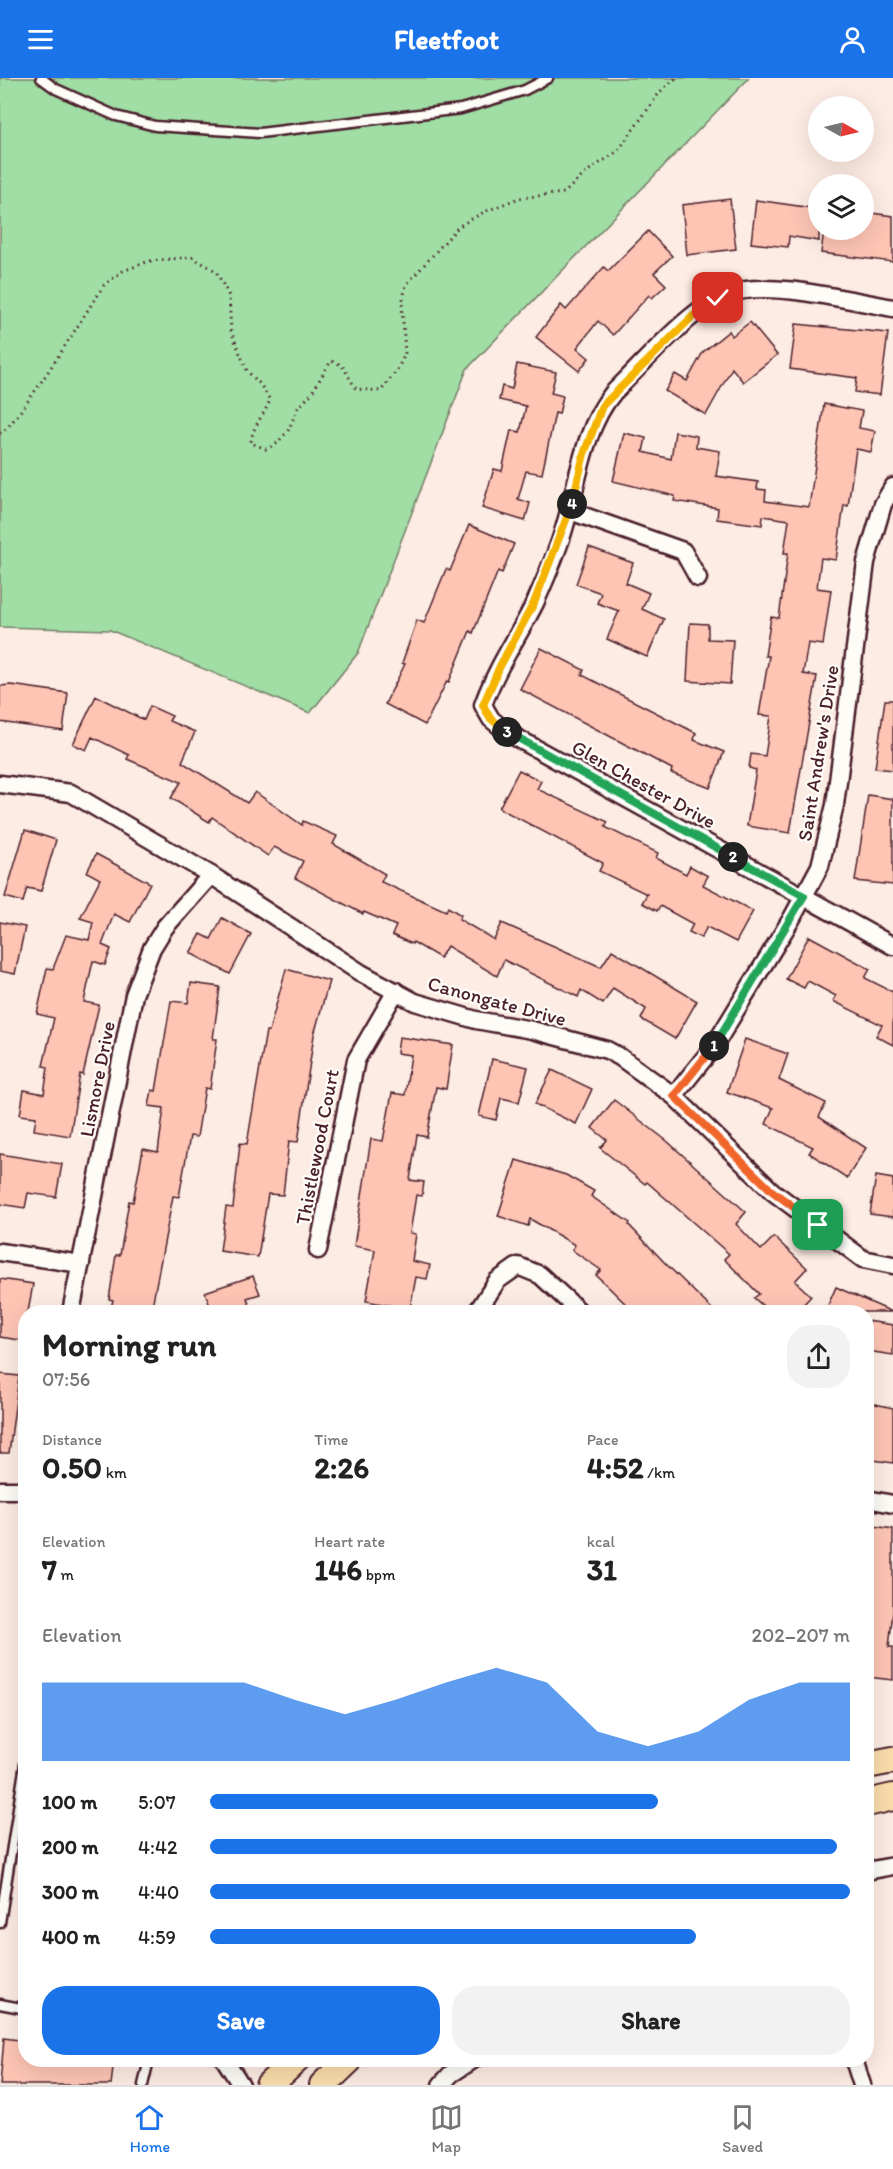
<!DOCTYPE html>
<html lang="en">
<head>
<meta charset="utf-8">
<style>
	:root { --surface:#fff; --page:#f2f2f2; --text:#222; --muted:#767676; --line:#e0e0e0; --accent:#1a73e8 }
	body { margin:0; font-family:Itim,sans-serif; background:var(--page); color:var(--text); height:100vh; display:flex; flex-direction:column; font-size:22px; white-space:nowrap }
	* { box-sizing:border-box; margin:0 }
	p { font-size:20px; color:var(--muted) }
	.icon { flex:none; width:33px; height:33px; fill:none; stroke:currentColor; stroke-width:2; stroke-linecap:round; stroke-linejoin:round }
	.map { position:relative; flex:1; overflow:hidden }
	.side { position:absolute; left:18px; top:1227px; width:856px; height:762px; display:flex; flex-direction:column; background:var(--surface); border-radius:24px; box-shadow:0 6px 24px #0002 }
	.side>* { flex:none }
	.needle { width:39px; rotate:98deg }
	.controls { position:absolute; left:808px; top:18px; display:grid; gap:12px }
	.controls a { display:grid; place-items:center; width:66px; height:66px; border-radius:50%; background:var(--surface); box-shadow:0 6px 24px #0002; font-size:30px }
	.pin { position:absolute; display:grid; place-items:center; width:51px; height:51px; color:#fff; margin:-26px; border-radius:12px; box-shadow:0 3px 9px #0006 }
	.km { position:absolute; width:30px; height:30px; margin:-15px; border-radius:50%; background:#222; color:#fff; font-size:16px; line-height:30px; text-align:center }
	.round { display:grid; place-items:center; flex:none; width:63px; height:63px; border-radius:24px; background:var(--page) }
	.headline { display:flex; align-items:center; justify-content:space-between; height:102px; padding:0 24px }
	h1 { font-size:33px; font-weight:700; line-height:45px }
	.figures { display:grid; grid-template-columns:repeat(3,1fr); gap:9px; height:102px; padding:6px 24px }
	.figures div { display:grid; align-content:center }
	.figures b { font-size:30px; font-weight:700 }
	.figures small { font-size:16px; font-weight:400 }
	.figures p { font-size:16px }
	.chart { height:168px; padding:12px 24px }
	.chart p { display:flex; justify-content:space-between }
	.chart svg { width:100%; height:108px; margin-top:6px; fill:var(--accent); opacity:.7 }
	.primary-button { display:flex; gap:12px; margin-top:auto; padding:12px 24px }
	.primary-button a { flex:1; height:69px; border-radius:24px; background:var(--accent); color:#fff; font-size:24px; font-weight:700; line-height:69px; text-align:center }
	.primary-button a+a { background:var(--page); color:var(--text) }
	ul { padding:0 24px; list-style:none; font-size:20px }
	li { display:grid; grid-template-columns:96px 72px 1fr; align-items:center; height:45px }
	li i { height:15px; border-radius:8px; background:var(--accent) }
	header { display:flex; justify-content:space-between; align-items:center; height:78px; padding:0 24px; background:var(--accent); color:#fff; font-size:27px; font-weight:700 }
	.dock { display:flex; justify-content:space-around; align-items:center; height:84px; border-top:2px solid var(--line); background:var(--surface); font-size:16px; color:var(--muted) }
	.dock a { display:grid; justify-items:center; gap:3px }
	.dock .current { color:var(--accent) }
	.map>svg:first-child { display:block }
</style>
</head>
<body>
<header><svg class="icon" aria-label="menu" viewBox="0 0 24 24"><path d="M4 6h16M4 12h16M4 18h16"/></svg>Fleetfoot<svg class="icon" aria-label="person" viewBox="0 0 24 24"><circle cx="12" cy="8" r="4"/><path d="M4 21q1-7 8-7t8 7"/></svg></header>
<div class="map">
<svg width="893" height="2007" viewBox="0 0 893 2007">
	<rect width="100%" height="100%" fill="#fdece3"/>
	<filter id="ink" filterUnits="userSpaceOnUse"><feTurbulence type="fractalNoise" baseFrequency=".0167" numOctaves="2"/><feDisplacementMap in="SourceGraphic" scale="12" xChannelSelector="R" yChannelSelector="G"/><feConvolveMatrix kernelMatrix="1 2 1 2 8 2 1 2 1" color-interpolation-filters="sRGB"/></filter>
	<g filter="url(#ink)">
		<path fill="#a0dea5" stroke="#757e68" stroke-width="1.5" d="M0,0H749L467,291L358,575L310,635L110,552L0,549Z"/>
		<g fill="#fec5b5" stroke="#4a1f2b" stroke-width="1.5">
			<path d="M730,121L736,171L687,177L682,127Z"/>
			<path d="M756,122L819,131V163L789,158L788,169L751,165Z"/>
			<path d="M864,134L893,138V184L821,175L824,152H864Z"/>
			<path d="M648,153L672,178L654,195L666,207L652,220L649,217L613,257L598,243L577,270L589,280L579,293L536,259L561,227L566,232L604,189L608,193Z"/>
			<path d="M750,244L777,277L743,304L732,290L706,337L665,313L675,296L687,303L703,274L729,253L732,258Z"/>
			<path d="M796,246L888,255L880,317L855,314L857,300L790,291Z"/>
			<path d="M517,286L556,294L551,315L563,318L559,336L555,335L542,396L526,393L518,421L530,425L525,443L482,430L494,391L502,393L511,352L520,354L526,328L499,322L502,308L512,311Z"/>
			<path d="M824,326L862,333L859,350L875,353L871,374L856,371L848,428L844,427L836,482L821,480L817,510L831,512L823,567L808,565L803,596L817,598L790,755L747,748L756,692L749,690L751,676L765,678L771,638L759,637L769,578H765L771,539L779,540L788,475H784L789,442L763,438L762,447L717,441L718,430L674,423L675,418L613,403L624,355L646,360L643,374L671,381L675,354L697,358L696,369L720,373L716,398L758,404L757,411L766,412L765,423L809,429Z"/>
			<path d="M469,447L514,466L502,495L498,493L473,555L470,553L449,604L447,603L425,647L385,626L405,586L402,585L417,542L424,545L446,491L450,493Z"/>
			<path d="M589,469L633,485L626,505L649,515L642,531L664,541L647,579L607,561L619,533L597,525L601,515L576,506Z"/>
			<path d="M690,545L708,546V561L733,562L730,606L687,603Z"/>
			<path d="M541,570L584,592L582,597L696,655L694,662L724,674L710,710L671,695L672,691L520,611Z"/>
			<path d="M11,607L68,615L63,653L0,644V608Z"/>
			<path d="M96,618L144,642L150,628L172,638L169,643L195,654L182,684L247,725L255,714L302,747L303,743L337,758L333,766L385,796L381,804L446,833L448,829L461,837L459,841L494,862L502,845L601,889L612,872L697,923L675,961L641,941L646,931L613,910L603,926L581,912L578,919L504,882L497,898L447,868L440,880L413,864L412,866L392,857L396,848L364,834L363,836L295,800L303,783L274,769L268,778L212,739L209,744L171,720L181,704L127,681L129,677L92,659L86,672L73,666Z"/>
			<path d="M885,622H893V692L875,690Z"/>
			<path d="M519,692L541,703L537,711L608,744L605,749L658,775L656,780L686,796L690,788L708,798L703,807L753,833L736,864L707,849L701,860L689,854L693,846L660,828L657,833L642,825L647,816L599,793L603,785L499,730Z"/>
			<path d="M868,717L893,721V807L855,803Z"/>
			<path d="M25,752L56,762L41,813L27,810L23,824L5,819Z"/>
			<path d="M96,776L150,805L130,844L114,836L102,867L111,871L105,887L93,883L84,924L99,927L83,997L80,996L70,1058L34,1052L36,1039L20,1037L24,1012L44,1016L48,989L43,988L54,940L37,936L47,890L53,891L66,857L89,862L93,844L80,840L100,801L87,794Z"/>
			<path d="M222,840L251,856L230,896L190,875L201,856L211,861Z"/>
			<path d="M0,844L25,849L15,896L0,893Z"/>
			<path d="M809,858L870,891L865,900L893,914V967L876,958L882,947L833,923L836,918L808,903L804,910L786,901Z"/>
			<path d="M286,891L329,903L314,957L298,1064L289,1063L283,1117L268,1116L258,1179L220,1173L226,1129L233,1130L240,1065L247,1066L266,953H269Z"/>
			<path d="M191,905L220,909L213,961H217L210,1011L205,1010L197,1059L190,1058L179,1119L173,1118L151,1234H110L113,1222L109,1221L116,1177H120L129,1123L133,1124L143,1071L158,1074L164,1030L149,1028L152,1012L156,1013L171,923L188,925Z"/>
			<path d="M399,959L453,967L446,1011L436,1009L427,1059L417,1057L410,1102L424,1104L422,1118L416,1117L410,1155L416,1156L412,1183L430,1187L427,1201L416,1199L410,1231L366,1223L375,1172L354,1168L371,1061L383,1063L392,1015L405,1017L411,977L397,975Z"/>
			<path d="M745,961L788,976L779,1002L826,1025L819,1039L866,1070L847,1100L809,1075L813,1069L766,1046L773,1030L727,1014Z"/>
			<path d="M492,981L528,989L519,1024L501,1020L496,1042L479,1038Z"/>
			<path d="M552,992L592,1011L576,1046L535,1026Z"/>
			<path d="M614,1022L667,1063L746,1134L736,1146L761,1172L774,1159L807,1190L795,1203L811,1218L797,1234H770L754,1220L759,1216L724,1181L729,1176L647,1104L645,1106L600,1070L607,1062L592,1050Z"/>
			<path d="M0,1076L62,1086L56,1119L28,1115L25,1130L0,1126Z"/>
			<path d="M516,1082L566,1097L594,1113L591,1118L630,1145L629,1147L666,1186L715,1234H634L596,1197L601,1192L572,1172L575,1167L530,1141L528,1148L498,1138Z"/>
			<path d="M876,1098L893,1101V1139L870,1136Z"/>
			<path d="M253,1198L260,1216L247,1220L252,1234H212L205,1214Z"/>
			<path d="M0,1201L33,1206L28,1234H26V1263L0,1259Z"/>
			<path d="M836,1209L892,1234H825Z"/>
			<path d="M867,1243L893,1247V1277L867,1273Z"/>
			<path d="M0,1296L19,1298L9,1375H0Z"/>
			<path d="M867,1324L893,1330V1385L867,1381Z"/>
			<path d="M867,1447L893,1451V1533L889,1569H893V1602L867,1599Z"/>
			<path d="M4,1960L26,1963V1982H114L111,2007H0Z"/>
		</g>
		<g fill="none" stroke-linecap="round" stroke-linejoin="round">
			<g stroke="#4a1f2b" stroke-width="13">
				<g id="service">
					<path d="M41,0L56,11L116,38L155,48L260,55L461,31L525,12L548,0"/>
					<path d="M0,1845L26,1679"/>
					<path d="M0,1926L26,1931"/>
					<path d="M143,2007L149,1982"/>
				</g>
			</g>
			<g stroke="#4a1f2b" stroke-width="21">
				<g id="minor">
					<path d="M893,230C851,223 767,201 728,216C690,230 643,286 613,315C579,356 577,420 558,469C551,488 543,507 535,525C518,559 496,590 483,627L491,641L508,655L893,868"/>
					<path d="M570,433L683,473L698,500"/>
					<path d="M0,706L71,715L211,797L361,895L415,924L476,942L532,952L607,972L620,979L674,1018L772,1113L863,1181L893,1187"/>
					<path d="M674,1018L714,968L792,840L820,788L835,727L866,484L883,426L893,409"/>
					<path d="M318,1172L356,982L396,913"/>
					<path d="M0,1174L81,1186"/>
					<path d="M71,1234L134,917L152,870L165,849L211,797"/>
					<path d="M477,1234L497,1203L518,1188L540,1197L580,1234"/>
					<path d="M0,1412H26"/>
					<path d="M867,1421L893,1426"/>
					<path d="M867,1793L893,1788"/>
					<path d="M225,1982L241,2007"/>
					<path d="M854,1982L862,2007"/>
					<path d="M441,2007L451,1996L473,1982"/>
				</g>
			</g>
			<g stroke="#4a1f2b" stroke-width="30">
				<g id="primary">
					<path d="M867,1687L893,1682"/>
					<path d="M867,1725L893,1719"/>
					<path d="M269,2007L296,1982"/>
					<path d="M323,2007L349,1982"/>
				</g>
			</g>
			<path stroke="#4a1f2b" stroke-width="3" stroke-dasharray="1.5 4.5" stroke-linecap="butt" d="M0,355C15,351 89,229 104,207L123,193L149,183L192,179L216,193L229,218L231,253L247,293L260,306L270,322C264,338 252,348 251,365L266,371L276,366L288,353L298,330L311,316L331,283L342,287L356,311L381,313L397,292L405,276L402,226L406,207L459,148L484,134L519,120L564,115L588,93L618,73L660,14L676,0"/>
			<use href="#service" stroke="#fdfcf7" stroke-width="8"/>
			<use href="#minor" stroke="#fdfcf7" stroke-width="16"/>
			<use href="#primary" stroke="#faddab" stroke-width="26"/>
		</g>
	</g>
	<g fill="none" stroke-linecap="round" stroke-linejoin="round" filter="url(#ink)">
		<g stroke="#fff" stroke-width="12">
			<path id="split-1" d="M714,968L674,1018L772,1113L818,1147"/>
		</g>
		<g stroke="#fff" stroke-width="12">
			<path id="split-2" d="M714,968L804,818L733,779"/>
		</g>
		<g stroke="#fff" stroke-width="12">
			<path id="split-3" d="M507,654L733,779"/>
		</g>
		<g stroke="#fff" stroke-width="12">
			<path id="split-4" d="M507,654L490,640L483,627L500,588L534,525L572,426"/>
		</g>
		<g stroke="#fff" stroke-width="12">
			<path id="split-5" d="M572,426L584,376L602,328L693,238L718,220"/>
		</g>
		<use href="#split-1" stroke="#f0652b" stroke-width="8"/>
		<use href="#split-2" stroke="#22a559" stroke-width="8"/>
		<use href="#split-3" stroke="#22a559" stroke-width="8"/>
		<use href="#split-4" stroke="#f5b400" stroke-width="8"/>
		<use href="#split-5" stroke="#f5b400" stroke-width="8"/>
	</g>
	<g text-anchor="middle" stroke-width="4.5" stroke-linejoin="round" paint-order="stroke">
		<g font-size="20" fill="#4a1f2b" stroke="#fdfcf7">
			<text transform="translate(818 675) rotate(-81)" y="7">Saint Andrew's Drive</text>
			<text transform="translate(644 706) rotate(29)" y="7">Glen Chester Drive</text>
			<text transform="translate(497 923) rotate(15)" y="7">Canongate Drive</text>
			<text transform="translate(97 1001) rotate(-79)" y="7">Lismore Drive</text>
			<text transform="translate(317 1069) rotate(-79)" y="7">Thistlewood Court</text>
		</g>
	</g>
</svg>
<div class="controls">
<a><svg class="needle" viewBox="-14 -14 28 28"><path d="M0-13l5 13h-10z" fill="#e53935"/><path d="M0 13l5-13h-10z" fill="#767676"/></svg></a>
<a><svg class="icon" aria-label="layers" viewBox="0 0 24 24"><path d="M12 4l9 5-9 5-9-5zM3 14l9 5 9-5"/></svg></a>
</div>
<div class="pin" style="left:818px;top:1147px;background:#1e9e55"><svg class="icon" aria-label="arrive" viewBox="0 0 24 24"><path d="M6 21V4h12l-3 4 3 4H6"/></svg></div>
<div class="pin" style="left:718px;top:220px;background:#d93025"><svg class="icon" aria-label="check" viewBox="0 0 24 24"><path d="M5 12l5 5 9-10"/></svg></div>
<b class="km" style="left:714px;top:968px">1</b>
<b class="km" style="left:733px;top:779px">2</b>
<b class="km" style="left:507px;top:654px">3</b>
<b class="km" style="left:572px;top:426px">4</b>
<section class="side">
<div class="headline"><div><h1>Morning run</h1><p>07:56</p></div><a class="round"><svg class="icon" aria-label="share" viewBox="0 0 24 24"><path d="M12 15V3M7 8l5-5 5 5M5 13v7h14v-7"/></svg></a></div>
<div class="figures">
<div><p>Distance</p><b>0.50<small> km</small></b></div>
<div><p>Time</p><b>2:26</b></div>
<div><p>Pace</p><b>4:52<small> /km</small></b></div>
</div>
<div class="figures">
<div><p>Elevation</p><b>7<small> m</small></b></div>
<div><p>Heart rate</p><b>146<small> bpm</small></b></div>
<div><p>kcal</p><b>31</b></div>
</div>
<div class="chart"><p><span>Elevation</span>202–207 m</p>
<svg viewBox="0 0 160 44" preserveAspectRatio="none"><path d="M0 44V12L10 12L20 12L30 12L40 12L50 19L60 25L70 19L80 12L90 6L100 12L110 32L120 38L130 32L140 19L150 12L160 12V44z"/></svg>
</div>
<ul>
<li><b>100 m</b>5:07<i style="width:70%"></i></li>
<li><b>200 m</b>4:42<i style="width:98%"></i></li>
<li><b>300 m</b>4:40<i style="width:100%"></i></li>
<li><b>400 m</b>4:59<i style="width:76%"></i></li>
</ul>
<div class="primary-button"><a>Save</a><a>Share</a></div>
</section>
</div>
<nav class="dock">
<a class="current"><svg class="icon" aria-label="home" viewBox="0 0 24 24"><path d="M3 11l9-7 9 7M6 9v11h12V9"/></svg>Home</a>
<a><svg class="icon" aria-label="map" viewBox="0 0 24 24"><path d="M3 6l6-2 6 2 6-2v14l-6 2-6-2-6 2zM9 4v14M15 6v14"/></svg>Map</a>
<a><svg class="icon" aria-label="saved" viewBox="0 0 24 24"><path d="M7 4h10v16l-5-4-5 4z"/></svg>Saved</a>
</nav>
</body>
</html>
